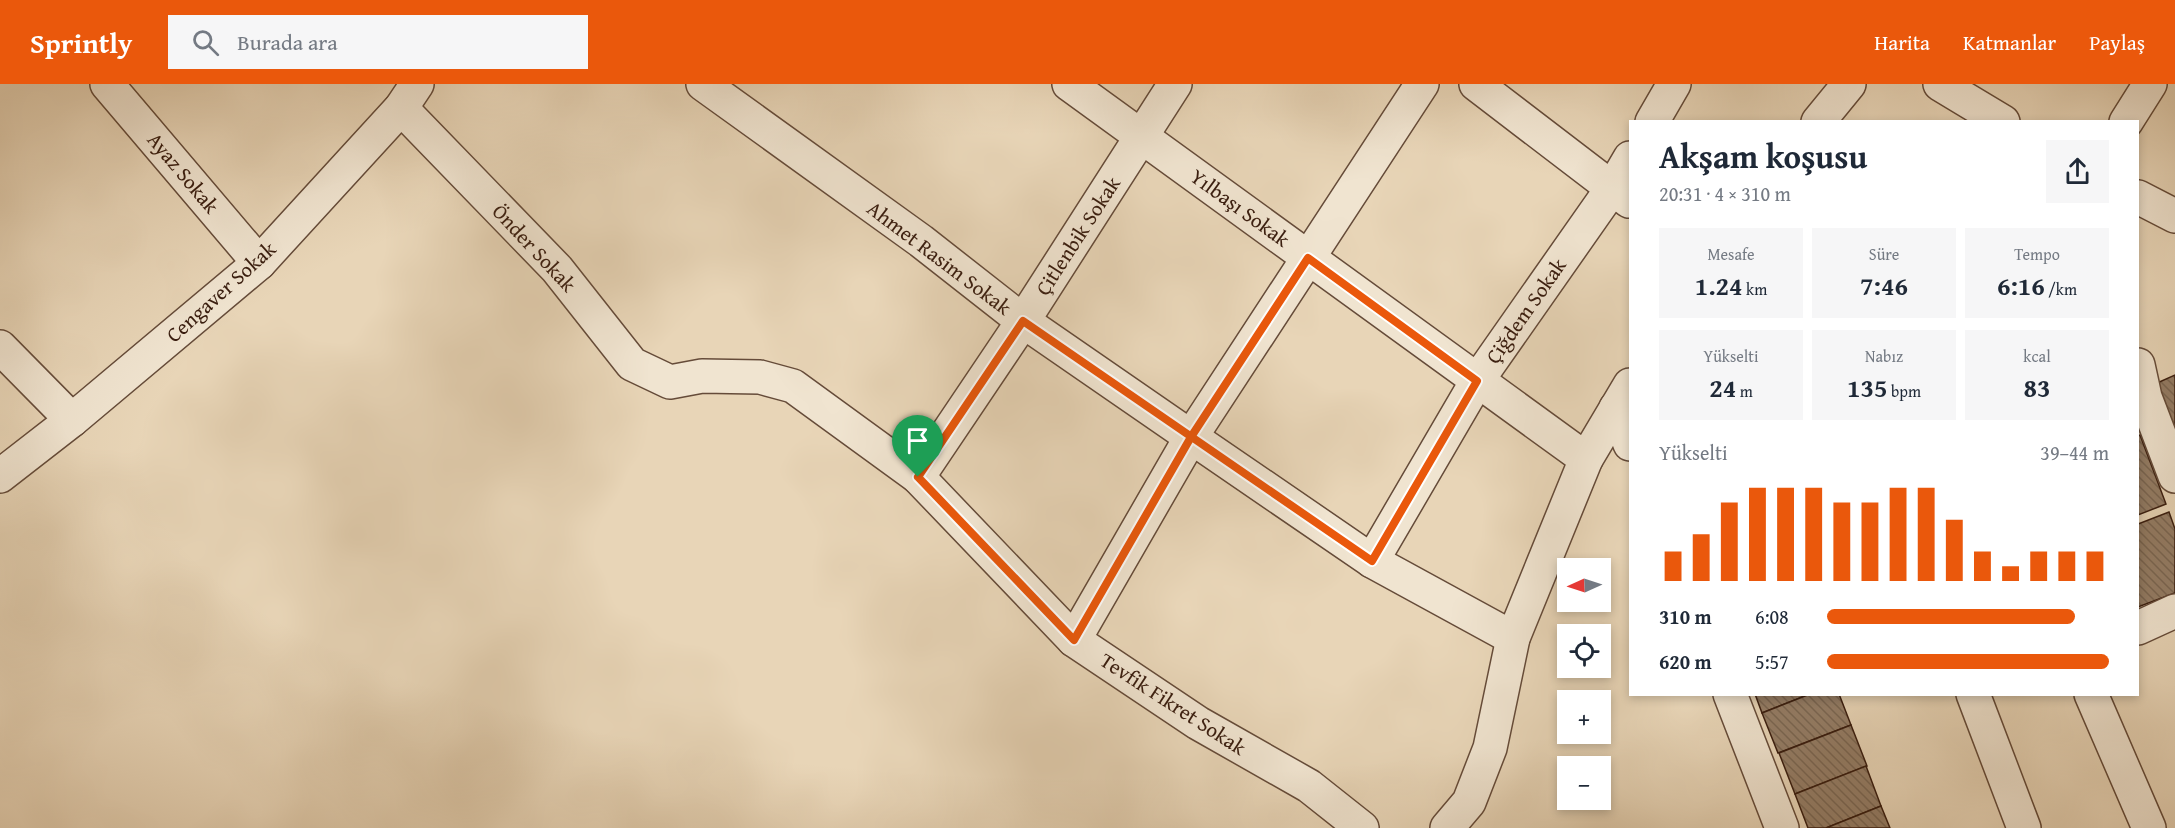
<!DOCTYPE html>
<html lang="tr">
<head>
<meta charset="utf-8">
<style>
	:root { --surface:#fff; --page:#f6f6f7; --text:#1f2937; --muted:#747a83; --accent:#ea580c }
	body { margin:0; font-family:"Gentium Book Plus",serif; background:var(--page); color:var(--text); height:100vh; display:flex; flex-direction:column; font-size:22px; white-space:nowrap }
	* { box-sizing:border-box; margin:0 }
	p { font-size:20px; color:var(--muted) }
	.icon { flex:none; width:33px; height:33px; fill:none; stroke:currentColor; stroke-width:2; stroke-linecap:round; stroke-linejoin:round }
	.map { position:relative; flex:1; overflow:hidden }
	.panel { position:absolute; left:1629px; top:36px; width:510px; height:576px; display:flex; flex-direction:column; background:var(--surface); border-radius:0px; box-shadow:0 3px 9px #0003 }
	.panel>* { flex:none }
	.needle { width:39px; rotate:267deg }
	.buttons { position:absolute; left:1557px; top:474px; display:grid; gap:12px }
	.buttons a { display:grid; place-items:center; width:54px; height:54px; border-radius:0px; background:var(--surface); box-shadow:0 3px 9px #0003; font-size:30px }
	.pin { position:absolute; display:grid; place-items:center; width:51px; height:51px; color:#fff; margin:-62px -26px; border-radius:50% 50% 50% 0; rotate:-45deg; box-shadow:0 0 6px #0007 }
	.pin .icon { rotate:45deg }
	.round { display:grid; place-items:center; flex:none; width:63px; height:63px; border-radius:0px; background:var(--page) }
	.summary { display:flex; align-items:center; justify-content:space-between; height:102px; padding:0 30px }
	h1 { font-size:33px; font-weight:700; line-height:45px }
	.figures { display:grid; grid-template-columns:repeat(3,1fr); gap:9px; height:102px; padding:6px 30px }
	.figures div { display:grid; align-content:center; border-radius:0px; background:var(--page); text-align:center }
	.figures b { font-size:26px; font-weight:700 }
	.figures small { font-size:16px; font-weight:400 }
	.figures p { font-size:16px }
	.chart { height:168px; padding:12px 30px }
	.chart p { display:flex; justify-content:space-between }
	.chart svg { width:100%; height:108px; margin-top:6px; stroke:var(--accent); stroke-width:6 }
	ul { padding:0 30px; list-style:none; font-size:20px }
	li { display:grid; grid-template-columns:96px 72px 1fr; align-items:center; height:45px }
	li i { height:15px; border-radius:8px; background:var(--accent) }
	header { display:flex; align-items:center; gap:36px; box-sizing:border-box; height:84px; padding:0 30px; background:var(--accent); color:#fff }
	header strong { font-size:28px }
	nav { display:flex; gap:33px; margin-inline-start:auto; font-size:21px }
	.search { width:420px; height:54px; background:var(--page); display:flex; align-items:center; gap:15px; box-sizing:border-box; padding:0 21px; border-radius:0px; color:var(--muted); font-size:22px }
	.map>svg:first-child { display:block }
</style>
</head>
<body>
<header>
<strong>Sprintly</strong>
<div class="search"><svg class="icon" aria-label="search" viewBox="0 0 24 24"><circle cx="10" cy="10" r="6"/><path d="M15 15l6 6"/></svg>Burada ara</div>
<nav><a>Harita</a><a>Katmanlar</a><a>Paylaş</a></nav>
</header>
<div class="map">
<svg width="2175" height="744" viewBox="0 0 2175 744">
	<defs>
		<pattern id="building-back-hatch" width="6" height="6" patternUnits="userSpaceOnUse" patternTransform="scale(1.5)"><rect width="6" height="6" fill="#947d66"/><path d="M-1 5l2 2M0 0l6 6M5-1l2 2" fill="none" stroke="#7a6652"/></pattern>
	</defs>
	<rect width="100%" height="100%" fill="#e8d5b7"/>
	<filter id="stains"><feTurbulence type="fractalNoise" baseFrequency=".00333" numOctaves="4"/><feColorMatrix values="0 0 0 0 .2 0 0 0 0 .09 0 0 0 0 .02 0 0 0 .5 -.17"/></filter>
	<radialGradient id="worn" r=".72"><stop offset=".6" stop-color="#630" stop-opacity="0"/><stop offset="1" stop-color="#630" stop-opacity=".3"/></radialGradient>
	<g fill="url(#building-back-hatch)" stroke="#391d0f" stroke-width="1.5">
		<path d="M2175,291V343H2173L2155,300Z"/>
		<path d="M2140,351L2166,420L2138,431V352Z"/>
		<path d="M2169,428L2175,445V509L2138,523V440Z"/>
		<path d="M1755,610H1810L1762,629Z"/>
		<path d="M1810,610H1839L1851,641L1778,669L1762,629Z"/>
		<path d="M1851,641L1867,682L1795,710L1779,669Z"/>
		<path d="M1866,682L1881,722L1826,744H1808L1795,710Z"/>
		<path d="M1881,722L1890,744H1826Z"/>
	</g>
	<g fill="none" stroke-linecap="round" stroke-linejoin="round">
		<g stroke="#654b39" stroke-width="36">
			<g id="minor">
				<path d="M107,0L259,179"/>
				<path d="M703,0L921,157L1023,237L1191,353L1372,477L1513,554"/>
				<path d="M1069,0L1586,375"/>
				<path d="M1476,0L1629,117"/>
				<path d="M1940,0L2003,38"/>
				<path d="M401,24L557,185L632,280L670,298L702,292L760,293L793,302L918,393L1074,556L1198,639L1309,702L1362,744"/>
				<path d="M1652,38L1674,0"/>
				<path d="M2126,38L2150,0"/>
				<path d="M2138,113L2175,132"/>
				<path d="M0,263L72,336"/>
				<path d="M2138,281L2145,313L2175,392"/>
				<path d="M1616,324L1630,360"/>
				<path d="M0,392L72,336L259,179L401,24L417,0"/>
				<path d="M918,393L1023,237L1175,0"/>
				<path d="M1372,477L1477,297L1613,103L1630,74"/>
				<path d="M2138,544L2175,527"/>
				<path d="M1074,556L1191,353L1422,0"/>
				<path d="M1730,610L1782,744"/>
				<path d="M1973,610L2024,744"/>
				<path d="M2091,610L2149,744"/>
			</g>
		</g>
		<g stroke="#654b39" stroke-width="36">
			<g id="tertiary">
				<path d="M1818,38L1849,0"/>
				<path d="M1447,744L1469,718L1490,664L1513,554L1586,375L1630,301"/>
			</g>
		</g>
		<use href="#minor" stroke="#f0e4d0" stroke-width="33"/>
		<use href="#tertiary" stroke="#f0e4d0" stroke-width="33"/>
	</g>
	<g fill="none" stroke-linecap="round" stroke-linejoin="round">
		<g stroke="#fff" stroke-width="12">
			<path id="route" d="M918,393L1074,556L1191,353L1308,174L1477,297L1372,477L1023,237L918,393"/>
		</g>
		<use href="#route" stroke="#ea580c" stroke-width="8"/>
	</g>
	<g text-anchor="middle" stroke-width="6" stroke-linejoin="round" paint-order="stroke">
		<g font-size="21" fill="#391d0f" stroke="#f0e4d0">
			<text transform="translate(183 89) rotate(50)" y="7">Ayaz Sokak</text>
			<text transform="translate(1240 124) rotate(36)" y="7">Yılbaşı Sokak</text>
			<text transform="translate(1078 152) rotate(-57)" y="7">Çitlenbik Sokak</text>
			<text transform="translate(534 164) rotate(47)" y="7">Önder Sokak</text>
			<text transform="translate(939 174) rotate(37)" y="7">Ahmet Rasim Sokak</text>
			<text transform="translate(221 208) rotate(-42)" y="7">Cengaver Sokak</text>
			<text transform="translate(1526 227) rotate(-55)" y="7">Çiğdem Sokak</text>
			<text transform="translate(1173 620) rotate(33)" y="7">Tevfik Fikret Sokak</text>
		</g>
	</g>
	<rect width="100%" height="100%" filter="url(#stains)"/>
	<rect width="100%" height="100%" fill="url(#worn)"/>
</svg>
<div class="buttons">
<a><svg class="needle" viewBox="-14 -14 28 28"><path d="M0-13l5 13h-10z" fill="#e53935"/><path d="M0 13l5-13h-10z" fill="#747a83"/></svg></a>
<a><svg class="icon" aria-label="locate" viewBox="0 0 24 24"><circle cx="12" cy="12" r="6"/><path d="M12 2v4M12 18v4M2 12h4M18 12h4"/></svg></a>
<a>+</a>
<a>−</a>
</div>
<div class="pin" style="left:918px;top:393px;background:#1e9e55"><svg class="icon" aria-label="arrive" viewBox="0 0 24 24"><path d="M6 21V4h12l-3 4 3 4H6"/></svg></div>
<section class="panel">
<div class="summary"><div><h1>Akşam koşusu</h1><p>20:31 · 4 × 310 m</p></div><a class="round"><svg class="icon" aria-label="share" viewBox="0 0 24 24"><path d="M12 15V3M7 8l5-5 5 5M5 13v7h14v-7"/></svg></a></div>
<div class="figures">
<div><p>Mesafe</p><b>1.24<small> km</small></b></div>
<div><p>Süre</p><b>7:46</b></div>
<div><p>Tempo</p><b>6:16<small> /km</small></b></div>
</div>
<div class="figures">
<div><p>Yükselti</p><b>24<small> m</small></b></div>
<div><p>Nabız</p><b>135<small> bpm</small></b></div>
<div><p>kcal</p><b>83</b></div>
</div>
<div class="chart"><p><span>Yükselti</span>39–44 m</p>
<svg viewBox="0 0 160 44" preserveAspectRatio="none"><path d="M5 44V32M15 44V25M25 44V12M35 44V6M45 44V6M55 44V6M65 44V12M75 44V12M85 44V6M95 44V6M105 44V19M115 44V32M125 44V38M135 44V32M145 44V32M155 44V32"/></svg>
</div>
<ul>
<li><b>310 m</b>6:08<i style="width:88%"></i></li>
<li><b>620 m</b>5:57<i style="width:100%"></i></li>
</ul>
</section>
</div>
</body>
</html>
